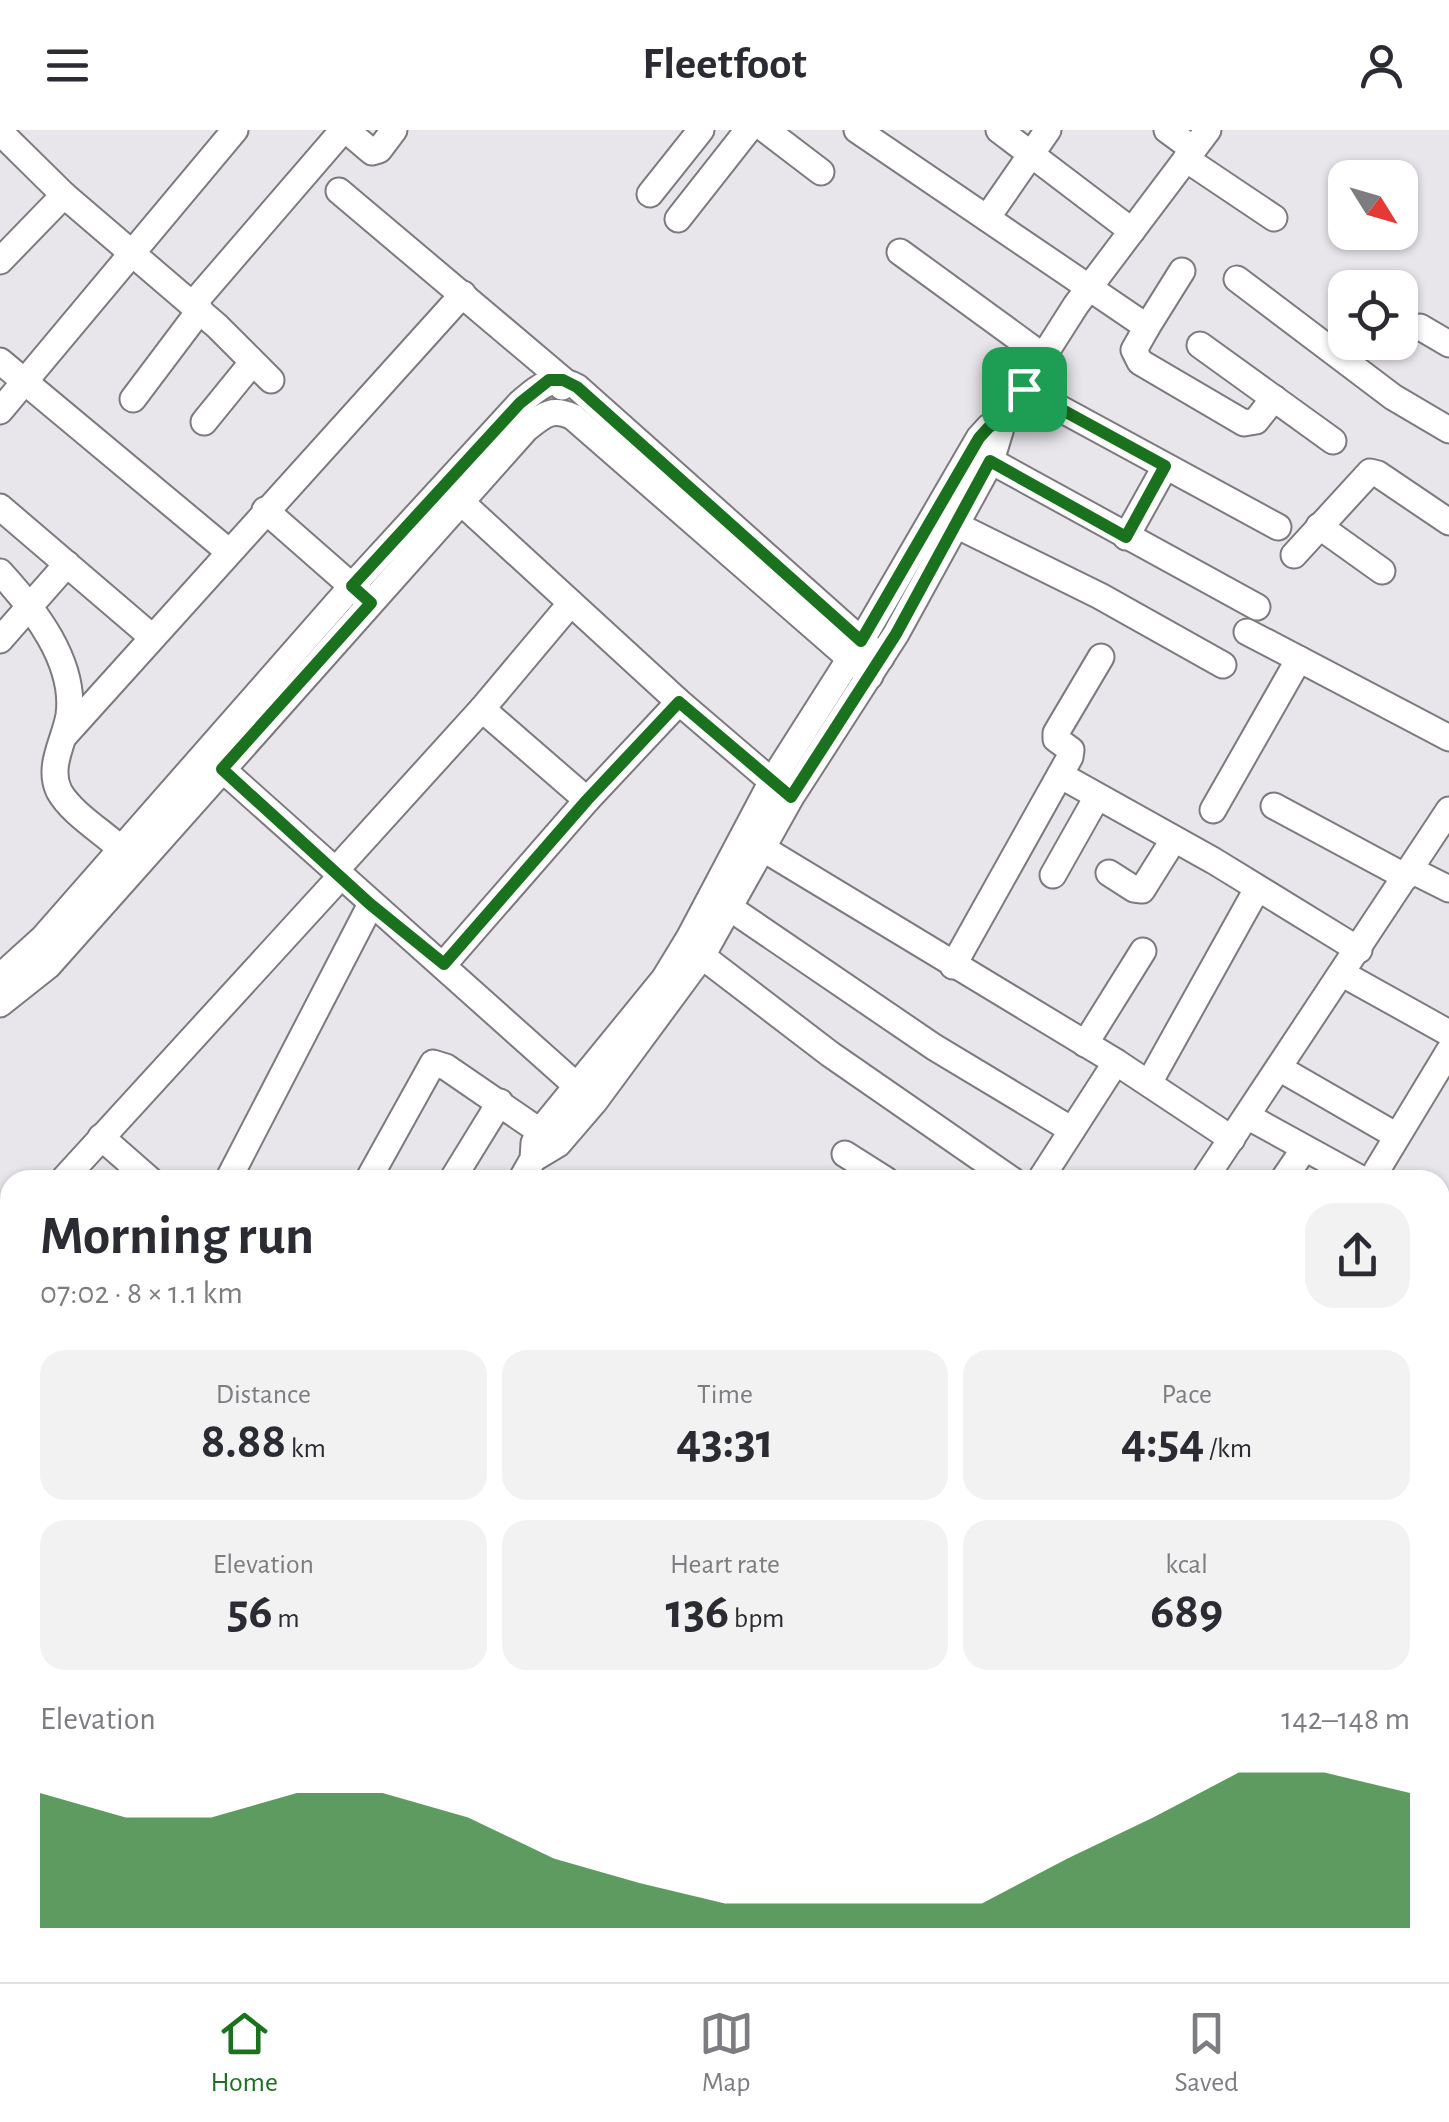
<!DOCTYPE html>
<html lang="en">
<head>
<meta charset="utf-8">
<style>
	:root { --surface:#fff; --page:#f2f2f3; --text:#2b2b33; --muted:#7c7c81; --line:#e1e1e2; --accent:#1a721e }
	body { margin:0; font-family:"Alegreya Sans",sans-serif; background:var(--page); color:var(--text); height:100vh; display:flex; flex-direction:column; font-size:38px; white-space:nowrap }
	* { box-sizing:border-box; margin:0 }
	p { font-size:32px; color:var(--muted) }
	.icon { flex:none; width:55px; height:55px; fill:none; stroke:currentColor; stroke-width:2; stroke-linecap:round; stroke-linejoin:round }
	.map { position:relative; flex:1; overflow:hidden }
	.sheet { position:absolute; left:0px; top:1040px; width:1450px; height:812px; display:flex; flex-direction:column; background:var(--surface); border-radius:30px 30px 0 0; box-shadow:0 2px 8px #0004 }
	.sheet>* { flex:none }
	.needle { width:65px; rotate:127deg }
	.buttons { position:absolute; left:1328px; top:30px; display:grid; gap:20px }
	.buttons a { display:grid; place-items:center; width:90px; height:90px; border-radius:20px; background:var(--surface); box-shadow:0 2px 8px #0004; font-size:50px }
	.pin { position:absolute; display:grid; place-items:center; width:85px; height:85px; color:#fff; margin:-42px; border-radius:20px; box-shadow:0 5px 15px #0006 }
	.round { display:grid; place-items:center; flex:none; width:105px; height:105px; border-radius:30px; background:var(--page) }
	.overview { display:flex; align-items:center; justify-content:space-between; height:170px; padding:0 40px }
	h1 { font-size:55px; font-weight:700; line-height:75px }
	.metrics { display:grid; grid-template-columns:repeat(3,1fr); gap:15px; height:170px; padding:10px 40px }
	.metrics div { display:grid; align-content:center; border-radius:25px; background:var(--page); text-align:center }
	.metrics b { font-size:50px; font-weight:700 }
	.metrics small { font-size:28px; font-weight:400 }
	.metrics p { font-size:28px }
	.chart { height:280px; padding:20px 40px }
	.chart p { display:flex; justify-content:space-between }
	.chart svg { width:100%; height:180px; margin-top:10px; fill:var(--accent); opacity:.7 }
	header { display:flex; justify-content:space-between; align-items:center; height:130px; padding:0 40px; background:var(--surface); font-size:45px; font-weight:700 }
	.dock { display:flex; justify-content:space-around; align-items:center; height:140px; border-top:2px solid var(--line); background:var(--surface); font-size:28px; color:var(--muted) }
	.dock a { display:grid; justify-items:center; gap:5px }
	.dock .on { color:var(--accent) }
	.map>svg:first-child { display:block }
</style>
</head>
<body>
<header><svg class="icon" aria-label="menu" viewBox="0 0 24 24"><path d="M4 6h16M4 12h16M4 18h16"/></svg>Fleetfoot<svg class="icon" aria-label="person" viewBox="0 0 24 24"><circle cx="12" cy="8" r="4"/><path d="M4 21q1-7 8-7t8 7"/></svg></header>
<div class="map">
<svg width="1449" height="1852" viewBox="0 0 1449 1852">
	<rect width="100%" height="100%" fill="#e8e5eb"/>
	<g fill="none" stroke-linecap="round" stroke-linejoin="round">
		<g stroke="#7d7a7f" stroke-width="29">
			<g id="minor">
				<path d="M346,0L372,22L379,20L394,0"/>
				<path d="M766,0L821,42"/>
				<path d="M857,0L1147,197L1134,220L1140,232L1244,293L1256,291L1274,268"/>
				<path d="M999,0L1132,101"/>
				<path d="M1167,0L1193,19"/>
				<path d="M0,2L64,65L217,196L271,250"/>
				<path d="M1186,29L1274,88"/>
				<path d="M339,61L563,250L562,257"/>
				<path d="M650,64L701,0"/>
				<path d="M987,88L1048,0"/>
				<path d="M678,89L748,0"/>
				<path d="M900,122L1044,227"/>
				<path d="M0,131L64,65"/>
				<path d="M1237,149L1393,267L1449,300"/>
				<path d="M193,174L343,0"/>
				<path d="M1147,197L1182,141"/>
				<path d="M1420,197L1449,214"/>
				<path d="M1200,215L1333,311"/>
				<path d="M0,231L228,421"/>
				<path d="M1024,259L1278,397"/>
				<path d="M133,269L200,180"/>
				<path d="M0,281L235,0"/>
				<path d="M204,292L252,233"/>
				<path d="M991,331L1257,477"/>
				<path d="M461,372L679,572L783,661"/>
				<path d="M0,377L152,507"/>
				<path d="M265,380L363,466"/>
				<path d="M956,395L1100,466L1223,535"/>
				<path d="M1319,396L1382,441"/>
				<path d="M1126,407L1165,337"/>
				<path d="M1294,425L1370,342L1378,344L1449,392"/>
				<path d="M0,442C34,479 76,532 69,585C65,610 47,636 59,661C71,683 103,702 121,719"/>
				<path d="M1247,502L1299,529"/>
				<path d="M0,510L67,434"/>
				<path d="M482,579L587,670"/>
				<path d="M66,604L463,164"/>
				<path d="M222,639L578,957"/>
				<path d="M1060,645L1214,731L1359,820"/>
				<path d="M1274,676L1406,747"/>
				<path d="M1213,680L1299,529L1449,608"/>
				<path d="M762,718L1116,932L1232,1009"/>
				<path d="M1411,740L1449,759"/>
				<path d="M335,741L482,579L571,473"/>
				<path d="M1109,743L1134,759L1142,760L1174,709"/>
				<path d="M1053,745L1097,667"/>
				<path d="M730,778L934,917L1072,1000"/>
				<path d="M702,826L830,924L1012,1050"/>
				<path d="M444,834L587,670L679,572"/>
				<path d="M953,836L1070,627L1071,620L1056,609V603L1101,527"/>
				<path d="M1343,844L1449,903"/>
				<path d="M0,847L43,808L352,456L520,273C540,256 552,244 577,257L881,528"/>
				<path d="M0,874L48,836L526,299C544,285 551,277 573,287L870,546"/>
				<path d="M1085,914L1143,821"/>
				<path d="M1279,938L1397,1006"/>
				<path d="M1149,953L1257,759"/>
				<path d="M1247,986L1363,1050"/>
				<path d="M101,1007L150,1050"/>
				<path d="M845,1024L886,1050"/>
				<path d="M533,1029L558,1014L595,971L702,826L791,667L896,504L991,331L1004,288L1076,175L1208,0"/>
				<path d="M63,1050L341,746"/>
				<path d="M228,1050L371,774"/>
				<path d="M368,1050L433,933L446,937L554,1011"/>
				<path d="M452,1050L500,972"/>
				<path d="M521,1050L533,1029L534,1013L540,1001L664,849L689,808L772,651L861,511L979,308L989,297L1004,288"/>
				<path d="M1040,1050L1116,932"/>
				<path d="M1204,1050L1449,680"/>
				<path d="M1283,1050L1304,1019"/>
				<path d="M1371,1050L1449,921"/>
				<path d="M10,1111L3,1123L10,1139"/>
				<path d="M1449,1153L1446,1158L1449,1159"/>
				<path d="M1440,1239L1449,1222"/>
				<path d="M0,1340L10,1349"/>
				<path d="M0,1395L10,1384"/>
				<path d="M1440,1424L1449,1406"/>
				<path d="M1440,1480L1449,1483"/>
				<path d="M1440,1590L1449,1593"/>
				<path d="M0,1591L10,1580"/>
				<path d="M1440,1706L1449,1709"/>
				<path d="M1440,1765L1449,1768"/>
				<path d="M0,1826L10,1817"/>
				<path d="M12,1842L24,1852"/>
				<path d="M292,1842L302,1852"/>
				<path d="M517,1842L529,1852"/>
				<path d="M964,1842L980,1852"/>
				<path d="M1362,1842L1396,1852"/>
				<path d="M450,1852L456,1842"/>
				<path d="M622,1852L628,1842"/>
				<path d="M755,1852L761,1842"/>
				<path d="M1286,1852L1290,1842"/>
			</g>
		</g>
		<use href="#minor" stroke="#fff" stroke-width="25"/>
	</g>
	<g fill="none" stroke-linecap="round" stroke-linejoin="round">
		<g stroke="#fff" stroke-width="20">
			<path id="route" d="M549,250H563L577,257L861,511L979,308L989,297L1004,288L1024,259L1165,336L1126,407L990,331L896,504L791,667L679,572L587,670L444,834L370,774L222,639L371,473L352,456L520,273Z"/>
		</g>
		<use href="#route" stroke="#1a721e" stroke-width="12"/>
	</g>
</svg>
<div class="buttons">
<a><svg class="needle" viewBox="-14 -14 28 28"><path d="M0-13l5 13h-10z" fill="#e53935"/><path d="M0 13l5-13h-10z" fill="#7c7c81"/></svg></a>
<a><svg class="icon" aria-label="locate" viewBox="0 0 24 24"><circle cx="12" cy="12" r="6"/><path d="M12 2v4M12 18v4M2 12h4M18 12h4"/></svg></a>
</div>
<div class="pin" style="left:1024px;top:259px;background:#1e9e55"><svg class="icon" aria-label="arrive" viewBox="0 0 24 24"><path d="M6 21V4h12l-3 4 3 4H6"/></svg></div>
<section class="sheet">
<div class="overview"><div><h1>Morning run</h1><p>07:02 · 8 × 1.1 km</p></div><a class="round"><svg class="icon" aria-label="share" viewBox="0 0 24 24"><path d="M12 15V3M7 8l5-5 5 5M5 13v7h14v-7"/></svg></a></div>
<div class="metrics">
<div><p>Distance</p><b>8.88<small> km</small></b></div>
<div><p>Time</p><b>43:31</b></div>
<div><p>Pace</p><b>4:54<small> /km</small></b></div>
</div>
<div class="metrics">
<div><p>Elevation</p><b>56<small> m</small></b></div>
<div><p>Heart rate</p><b>136<small> bpm</small></b></div>
<div><p>kcal</p><b>689</b></div>
</div>
<div class="chart"><p><span>Elevation</span>142–148 m</p>
<svg viewBox="0 0 160 44" preserveAspectRatio="none"><path d="M0 44V11L10 17L20 17L30 11L40 11L50 17L60 27L70 33L80 38L90 38L100 38L110 38L120 27L130 17L140 6L150 6L160 11V44z"/></svg>
</div>
</section>
</div>
<nav class="dock">
<a class="on"><svg class="icon" aria-label="home" viewBox="0 0 24 24"><path d="M3 11l9-7 9 7M6 9v11h12V9"/></svg>Home</a>
<a><svg class="icon" aria-label="map" viewBox="0 0 24 24"><path d="M3 6l6-2 6 2 6-2v14l-6 2-6-2-6 2zM9 4v14M15 6v14"/></svg>Map</a>
<a><svg class="icon" aria-label="saved" viewBox="0 0 24 24"><path d="M7 4h10v16l-5-4-5 4z"/></svg>Saved</a>
</nav>
</body>
</html>
